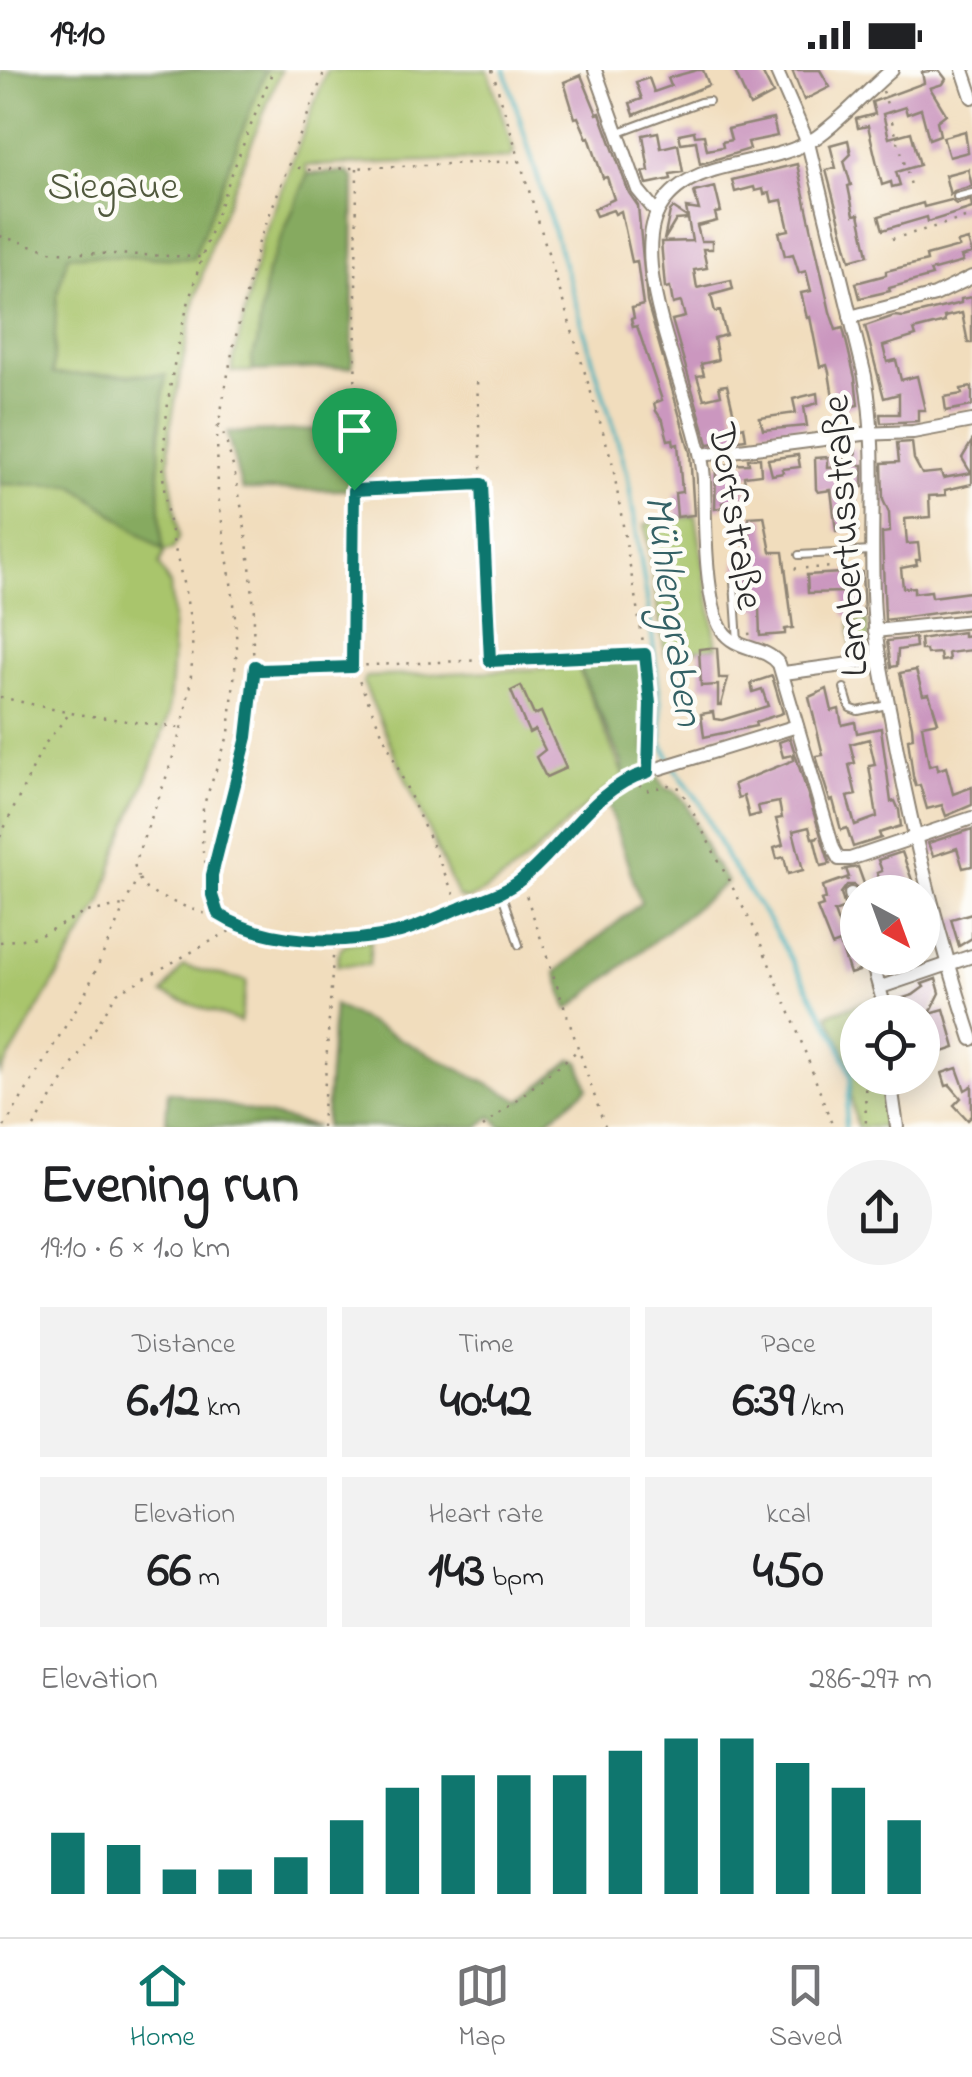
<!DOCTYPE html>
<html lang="en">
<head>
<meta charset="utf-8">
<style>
	:root { --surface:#fff; --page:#f2f2f2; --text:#202124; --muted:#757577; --line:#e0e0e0; --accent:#0f766e }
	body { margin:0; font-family:"Indie Flower",sans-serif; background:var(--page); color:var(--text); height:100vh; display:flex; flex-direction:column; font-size:38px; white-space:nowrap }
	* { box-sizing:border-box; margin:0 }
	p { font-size:32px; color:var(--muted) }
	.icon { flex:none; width:55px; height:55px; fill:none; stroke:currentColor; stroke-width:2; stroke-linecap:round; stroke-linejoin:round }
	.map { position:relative; height:1057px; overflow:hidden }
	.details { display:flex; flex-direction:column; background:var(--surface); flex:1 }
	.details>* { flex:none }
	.needle { width:65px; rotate:139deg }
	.buttons { position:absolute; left:840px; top:805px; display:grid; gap:20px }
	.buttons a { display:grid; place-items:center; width:100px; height:100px; border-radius:50%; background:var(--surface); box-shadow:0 5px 25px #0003; font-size:50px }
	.pin { position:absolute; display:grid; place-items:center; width:85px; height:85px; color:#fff; margin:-102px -42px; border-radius:50% 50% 50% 0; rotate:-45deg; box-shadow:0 0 10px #0007 }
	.pin .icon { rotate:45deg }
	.round { display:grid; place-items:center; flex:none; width:105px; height:105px; border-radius:52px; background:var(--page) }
	.overview { display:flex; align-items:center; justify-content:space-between; height:170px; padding:0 40px }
	h1 { font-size:55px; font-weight:700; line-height:75px }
	.metrics { display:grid; grid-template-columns:repeat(3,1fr); gap:15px; height:170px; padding:10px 40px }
	.metrics div { display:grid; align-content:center; border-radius:0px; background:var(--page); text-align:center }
	.metrics b { font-size:50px; font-weight:700 }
	.metrics small { font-size:28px; font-weight:400 }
	.metrics p { font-size:28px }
	.chart { height:280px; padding:20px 40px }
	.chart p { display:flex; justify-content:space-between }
	.chart svg { width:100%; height:180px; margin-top:10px; stroke:var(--accent); stroke-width:6 }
	.status { display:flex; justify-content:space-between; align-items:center; height:70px; padding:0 50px; background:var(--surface); direction:ltr }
	.status svg { height:28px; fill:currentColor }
	.tabs { display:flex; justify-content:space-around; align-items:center; height:140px; border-top:2px solid var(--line); background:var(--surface); font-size:28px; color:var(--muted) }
	.tabs a { display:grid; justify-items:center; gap:5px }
	.tabs .selected { color:var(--accent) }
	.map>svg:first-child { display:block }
</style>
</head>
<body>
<div class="status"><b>19:10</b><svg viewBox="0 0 49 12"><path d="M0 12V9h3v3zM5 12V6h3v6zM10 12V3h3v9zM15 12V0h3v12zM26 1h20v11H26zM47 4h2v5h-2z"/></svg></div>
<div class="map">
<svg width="972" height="1057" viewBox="0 0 972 1057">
	<rect width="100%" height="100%" fill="#fdfcf7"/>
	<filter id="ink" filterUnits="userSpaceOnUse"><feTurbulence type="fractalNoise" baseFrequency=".01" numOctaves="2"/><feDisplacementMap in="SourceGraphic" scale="20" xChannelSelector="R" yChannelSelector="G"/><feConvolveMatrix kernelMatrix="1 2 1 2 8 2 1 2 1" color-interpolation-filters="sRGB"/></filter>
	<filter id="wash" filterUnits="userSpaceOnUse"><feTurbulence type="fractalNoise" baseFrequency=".0048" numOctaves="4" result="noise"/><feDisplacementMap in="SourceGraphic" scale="40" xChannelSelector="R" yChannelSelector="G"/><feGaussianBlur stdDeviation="2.25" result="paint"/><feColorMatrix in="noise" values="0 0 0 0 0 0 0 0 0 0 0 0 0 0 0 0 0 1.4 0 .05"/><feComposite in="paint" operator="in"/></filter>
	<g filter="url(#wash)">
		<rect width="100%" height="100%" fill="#f1ddbd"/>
		<g fill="#a9c56c" stroke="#6a784c" stroke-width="2.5">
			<path d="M0,0H281L212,171L194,234L170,359L169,395L179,466L173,479L165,481L159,495L170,515L173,545L172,597L168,646L154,690L119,776L102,831L0,1004Z"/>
			<path d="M327,0H488L514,82L510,88L305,96L308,104L306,115L267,202L257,275L252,287L253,301L231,302L261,173Z"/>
			<path d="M696,446L717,577L665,585L645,454Z"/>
			<path d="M867,550L871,579L864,588L852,590L850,552Z"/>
			<path d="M578,597L624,707C567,744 530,801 467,830L458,827L363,612L366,607Z"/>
			<path d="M371,870L369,895H337C339,869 348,873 371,870Z"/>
			<path d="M183,896L247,911L240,952L163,924Z"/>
			<path d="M879,927L881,942H858V1008H886L883,1024L888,1057H857L851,1026L852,998L828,944Z"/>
		</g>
		<g fill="#86aa60" stroke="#586a46" stroke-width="2.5">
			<path d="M0,0H266L193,189L68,185L57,224L53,304L166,305C157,365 157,420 163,480L73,415L0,414Z"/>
			<path d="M347,102L354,108L352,297L253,301L252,287L257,275L267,202L308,104Z"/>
			<path d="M352,358L350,420H242L227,363Z"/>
			<path d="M649,586L645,674L649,691L664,717L676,722L686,733L712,790L727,812L568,940L556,902L641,833L606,729L625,715L622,693L576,590Z"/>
			<path d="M334,935L521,1031L572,989L579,992L588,1018L540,1057H501L492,1046L478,1057H325Z"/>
			<path d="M168,1021L317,1057H187L166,1052Z"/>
		</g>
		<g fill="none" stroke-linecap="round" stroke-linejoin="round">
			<path stroke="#42b1bc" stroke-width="4" d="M505,0L627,402L650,548L661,637L662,673L675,699L700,732L727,789L769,851L837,969L851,1006L845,1057"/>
		</g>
		<g id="blocks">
			<g fill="#cb97bf" fill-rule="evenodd">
				<path d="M697,0H703L709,15L634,45L630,33L642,29L636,12L649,8L654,22L671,16L668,8Z"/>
				<path d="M734,0H761L773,24L750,36Z"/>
				<path d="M792,0H820L830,17L804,30Z"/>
				<path d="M939,0L946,9L943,14L930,18L946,44L937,51L940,65L929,69L921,39L907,44L905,37L883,44L889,68L911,62L920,95L896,102L900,115L892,117L891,112L882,115L868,56L858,58L856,49L875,44L872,32L924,13L922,2Z"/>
				<path d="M581,5L597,44L600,43L629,123L638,136L647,232L690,382L694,445L677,447L675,423L682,422L678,374L674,375L673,369L668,370L663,351L656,341L654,333L662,330L637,256L633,257L631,249L634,248L632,238L643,235L637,191L632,192L621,141L615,144L613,140L596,146L593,139L614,129L607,107L603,108L589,67L587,68L578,47L575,48L564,12Z"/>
				<path d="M773,49L777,66L748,72L750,79L700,94L696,71L681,73L679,64L694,61L695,66L704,65L707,80L723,77L722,72L731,70L728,59Z"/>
				<path d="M965,61L968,82L949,87L943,67Z"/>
				<path d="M658,62L661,78L678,74L683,102L670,104L671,109L647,114L643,102L649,101L643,65Z"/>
				<path d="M848,70L851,84L844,91L851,115L848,116L854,145L859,144L868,185L850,190L826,100L836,98L830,75Z"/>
				<path d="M797,94L830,242L836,260L843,258L855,308L858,335L835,340L829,302L827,295L820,297L810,247L807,248L801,223L811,221L806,201L799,203L793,184L785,186L779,162L789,160L782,130L772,132L770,123L764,124L763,119L755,121L754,117L735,122L732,110Z"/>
				<path d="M968,99L972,116L954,121L950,125L945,105Z"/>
				<path d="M715,117L721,142L715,143L717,151L697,156L701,171H712V179H703L707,198L694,200L697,218L731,210L733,219L711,225L715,242L720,241L726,265L714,268L718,290L701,294L704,305L697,306L704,329L721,325L719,316L727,315L737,358L744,356L746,369L708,374L672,250L685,247L681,232L673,234L670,217L665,218L661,172L692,171L688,149L676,150L664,170L670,141L673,138L688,148L686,138L699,140L694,122Z"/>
				<path d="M951,130L956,134L971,130L972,138L928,152L927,147L883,160L879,146L923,133L924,137Z"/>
				<path d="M968,170L972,184L961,187L963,192L930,201L932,206L889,218L890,221L860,228L856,213L886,205V201L927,191L926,186L959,177L957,173Z"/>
				<path d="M972,227V273H968L962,243L944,247L945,252L914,260L916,266L883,276L887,292L896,290L901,310L917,306L925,340H918V351L881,353L880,344H899V324L884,328L865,256L894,246L904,247L961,233V229Z"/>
				<path d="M972,317V336L946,341L944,327L962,324L961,319Z"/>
				<path d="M817,323L818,333L804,337L807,356L763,360L760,348L796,343L793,329Z"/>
				<path d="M972,371V414L945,420L946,425L929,426L930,447L905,449L907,474L918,473L920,490H916L917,495L901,498L903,518L914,517V523L931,521L932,527L970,522L972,538L885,550L882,463L890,462L889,443L883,430L882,393L899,392L897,373L912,372L914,389L922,404L941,402L943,408L971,403L962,388Z"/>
				<path d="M855,378L857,395H863V417H857L858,461H836L831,420L818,422L816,419L815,388L828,387V398L845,396L844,379Z"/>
				<path d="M798,385L800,397L782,399L783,403L772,405L768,389Z"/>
				<path d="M760,388L761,404L744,406L747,427L722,433L723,437L715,439L716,395L749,394L748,389Z"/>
				<path d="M764,446L771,482H783L793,558L785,559V564L760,566L759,538H750L747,500L737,501L736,485L751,484L749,447Z"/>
				<path d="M859,502H862L864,545L844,546L843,522L808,523L807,505Z"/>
				<path d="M963,562V566L972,565V580L948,583L949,590L941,591L940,583L927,584L926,580H921L920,569Z"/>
				<path d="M915,568L916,577L898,580L897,596L891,597L887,571Z"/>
				<path d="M709,578H717L719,608H728L721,635H718V615L701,616L699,579Z"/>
				<path d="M916,600L923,625L929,624L938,652L922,655L929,696L937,694L938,700L946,697L953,724L972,717V735L946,746L942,735L927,739L920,715L916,716L913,706L908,669L913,668L912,656L900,603Z"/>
				<path d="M772,606L783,643L755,652L756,656L704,667L701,644L713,642L714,649L722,650L768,636L762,619L753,622L751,613Z"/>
				<path d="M521,616L534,645L541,642L566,698L546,707L536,687L545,680L535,660L529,663L511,621Z"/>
				<path d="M827,619L832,641L839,639L842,655L855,652L857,663L881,658L891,732L895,731L899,740L901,756L879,763L881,768L853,777L847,758L841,760L833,730L830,731L816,686L823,685L809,627ZM869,669L875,695L869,696L877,747L855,755L847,727L856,725L849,695L855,693L850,674Z"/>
				<path d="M790,668L830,794L821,796L814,768L819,767L812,768L809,757L793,761L803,800L788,804L784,787L777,789L774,778L783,775L776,749L782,748L779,732L758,736L760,744L749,747L744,726L738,728L734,714L794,690L793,685L783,687L779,672Z"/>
				<path d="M972,759V796L963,798L957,778L933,786L928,773Z"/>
				<path d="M902,782L913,813L897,822H885L877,803L882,801L878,790Z"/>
				<path d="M858,797L867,822H861L854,815H847L841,823L845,838L834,842L841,861L849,859L858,888H861L859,901L850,904L840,873L832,876L817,838L823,836L821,830L826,829L823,816L849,807L846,799Z"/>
				<path d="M972,843V868L959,876L951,849Z"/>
				<path d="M936,909L940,923L930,943L944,939L955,978L937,984L931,966L922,969V941L919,942L917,937L901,942L897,930L913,925L924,917L922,914Z"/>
				<path d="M957,998L965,1020L972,1016V1046L968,1050L954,1035L961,1028L950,1015L946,1016L942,1003Z"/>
			</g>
		</g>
	</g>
	<g filter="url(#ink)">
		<use href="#blocks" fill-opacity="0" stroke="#8e8474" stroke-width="2.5"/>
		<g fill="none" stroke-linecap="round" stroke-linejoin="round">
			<g stroke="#8e8474" stroke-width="10">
				<g id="lane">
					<path d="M619,62L700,32L709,31"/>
					<path d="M957,127L972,123"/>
					<path d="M799,485L871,481"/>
					<path d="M734,512L738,572"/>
					<path d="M844,618L850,638L858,641L887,635"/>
					<path d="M501,822L519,875"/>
					<path d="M480,830L509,818L530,802L616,715L659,699"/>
				</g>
			</g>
			<g stroke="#8e8474" stroke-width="16">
				<g id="street">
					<path d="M595,0L638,120L657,143"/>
					<path d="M776,0L808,73L865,306C880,388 867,473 875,556C878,589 886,621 892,653C911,761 938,865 972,969"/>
					<path d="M892,0C869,19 829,63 805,74C760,97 691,89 661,136C622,195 700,340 704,409C705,444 704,532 722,560C735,581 764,575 779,594L833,778L839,789H850L972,748"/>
					<path d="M963,0L972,27"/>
					<path d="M850,247L935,225L972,207"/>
					<path d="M701,385L863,364L913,362L972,351"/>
					<path d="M875,561L972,551"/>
					<path d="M784,603L880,590"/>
					<path d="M660,698L797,656"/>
					<path d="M851,824L858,847"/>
					<path d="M871,888L886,942"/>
					<path d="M881,917L972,886"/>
					<path d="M890,1008L897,1057"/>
				</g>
			</g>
			<g stroke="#8e8474" stroke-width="2.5" stroke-dasharray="2.5 8" stroke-linecap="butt">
				<path d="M492,0L612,391L645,584L651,690"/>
				<path d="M883,21L911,115"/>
				<path d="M288,94L305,100L519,91"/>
				<path d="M357,98L353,597L460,838"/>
				<path d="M0,166L54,182L200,187"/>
				<path d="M892,169L972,146"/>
				<path d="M477,312L482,413"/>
				<path d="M219,354C238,392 253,502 254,547C254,563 249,589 260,600L643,583"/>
				<path d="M355,421L482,414L490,589"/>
				<path d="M784,499L863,496"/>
				<path d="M739,507L753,506"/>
				<path d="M748,564L759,563"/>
				<path d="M0,627L70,643L179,658"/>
				<path d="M639,715L645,721L669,715L680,718L754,858L795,955L833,1057"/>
				<path d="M0,767L44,675L69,644"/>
				<path d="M843,799L850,815"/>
				<path d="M139,809L146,819L157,826L202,843L218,844L239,857L272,864L334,870L398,863L474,832"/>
				<path d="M212,814L247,667L255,597"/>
				<path d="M523,816L605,1057"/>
				<path d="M218,844L202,778L203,737L229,663L237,578L234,533L218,425L217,362L233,278L259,172L325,0"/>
				<path d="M0,872L37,867L86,842L123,836"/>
				<path d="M858,950L857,942H863"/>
				<path d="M865,1008L866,1057"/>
				<path d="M4,1057L85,924L138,806L134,794C160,722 196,645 192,567C188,516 168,467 164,417C162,400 164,381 165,364C174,237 227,116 273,0"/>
				<path d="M34,1057L117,923L237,857"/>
				<path d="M322,1057L334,872"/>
				<path d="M483,1057L577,981"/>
			</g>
			<use href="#lane" stroke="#fff" stroke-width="6"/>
			<use href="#street" stroke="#fff" stroke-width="12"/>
		</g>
	</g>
	<g fill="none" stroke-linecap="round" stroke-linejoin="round" filter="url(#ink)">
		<g stroke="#fff" stroke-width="20">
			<path id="route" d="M482,414L490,591L645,584L650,634L648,702C592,718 566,774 522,809C504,824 481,829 460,838C439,846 417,858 396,863C340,875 267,875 218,844L212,825V805L247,667L255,596L260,600L352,597L354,420Z"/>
		</g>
		<use href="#route" stroke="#0f766e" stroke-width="12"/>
	</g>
	<g text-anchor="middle" stroke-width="9" stroke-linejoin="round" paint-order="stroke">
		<g font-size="40" fill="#51593e" stroke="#fdfcf7">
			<text x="113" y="128">Siegaue</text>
		</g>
		<g font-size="40" fill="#2b2b2b" stroke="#fdfcf7">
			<text transform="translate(738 446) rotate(81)" y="14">Dorfstraße</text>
			<text transform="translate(843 466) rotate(-94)" y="14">Lambertusstraße</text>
		</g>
		<g font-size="42" font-style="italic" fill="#346165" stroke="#fdfcf7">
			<text transform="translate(676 540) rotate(82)" y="15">Mühlengraben</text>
		</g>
	</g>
</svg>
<div class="buttons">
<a><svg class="needle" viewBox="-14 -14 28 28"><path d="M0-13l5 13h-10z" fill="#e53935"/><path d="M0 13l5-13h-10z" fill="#757577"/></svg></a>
<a><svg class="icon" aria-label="locate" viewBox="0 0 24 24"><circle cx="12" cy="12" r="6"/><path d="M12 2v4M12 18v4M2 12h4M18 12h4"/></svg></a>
</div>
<div class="pin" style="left:354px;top:420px;background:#1e9e55"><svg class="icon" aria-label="arrive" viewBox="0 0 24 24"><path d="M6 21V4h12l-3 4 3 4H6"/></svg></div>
</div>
<section class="details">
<div class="overview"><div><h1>Evening run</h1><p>19:10 · 6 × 1.0 km</p></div><a class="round"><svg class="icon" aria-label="share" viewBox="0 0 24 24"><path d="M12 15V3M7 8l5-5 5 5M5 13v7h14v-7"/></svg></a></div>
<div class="metrics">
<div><p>Distance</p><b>6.12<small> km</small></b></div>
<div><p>Time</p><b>40:42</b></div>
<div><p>Pace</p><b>6:39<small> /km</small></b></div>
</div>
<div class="metrics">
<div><p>Elevation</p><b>66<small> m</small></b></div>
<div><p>Heart rate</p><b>143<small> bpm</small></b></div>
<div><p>kcal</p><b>450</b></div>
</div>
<div class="chart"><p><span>Elevation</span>286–297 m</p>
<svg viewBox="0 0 160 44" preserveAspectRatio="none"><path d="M5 44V29M15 44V32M25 44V38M35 44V38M45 44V35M55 44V26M65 44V18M75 44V15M85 44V15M95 44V15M105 44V9M115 44V6M125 44V6M135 44V12M145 44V18M155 44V26"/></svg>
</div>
</section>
<nav class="tabs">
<a class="selected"><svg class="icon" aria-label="home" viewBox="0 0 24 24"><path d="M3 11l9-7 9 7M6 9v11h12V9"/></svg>Home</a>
<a><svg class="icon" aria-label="map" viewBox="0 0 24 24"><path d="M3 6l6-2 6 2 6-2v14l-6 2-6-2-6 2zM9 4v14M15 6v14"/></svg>Map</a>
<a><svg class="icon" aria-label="saved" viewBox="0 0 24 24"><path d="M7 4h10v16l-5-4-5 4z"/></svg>Saved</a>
</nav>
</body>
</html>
